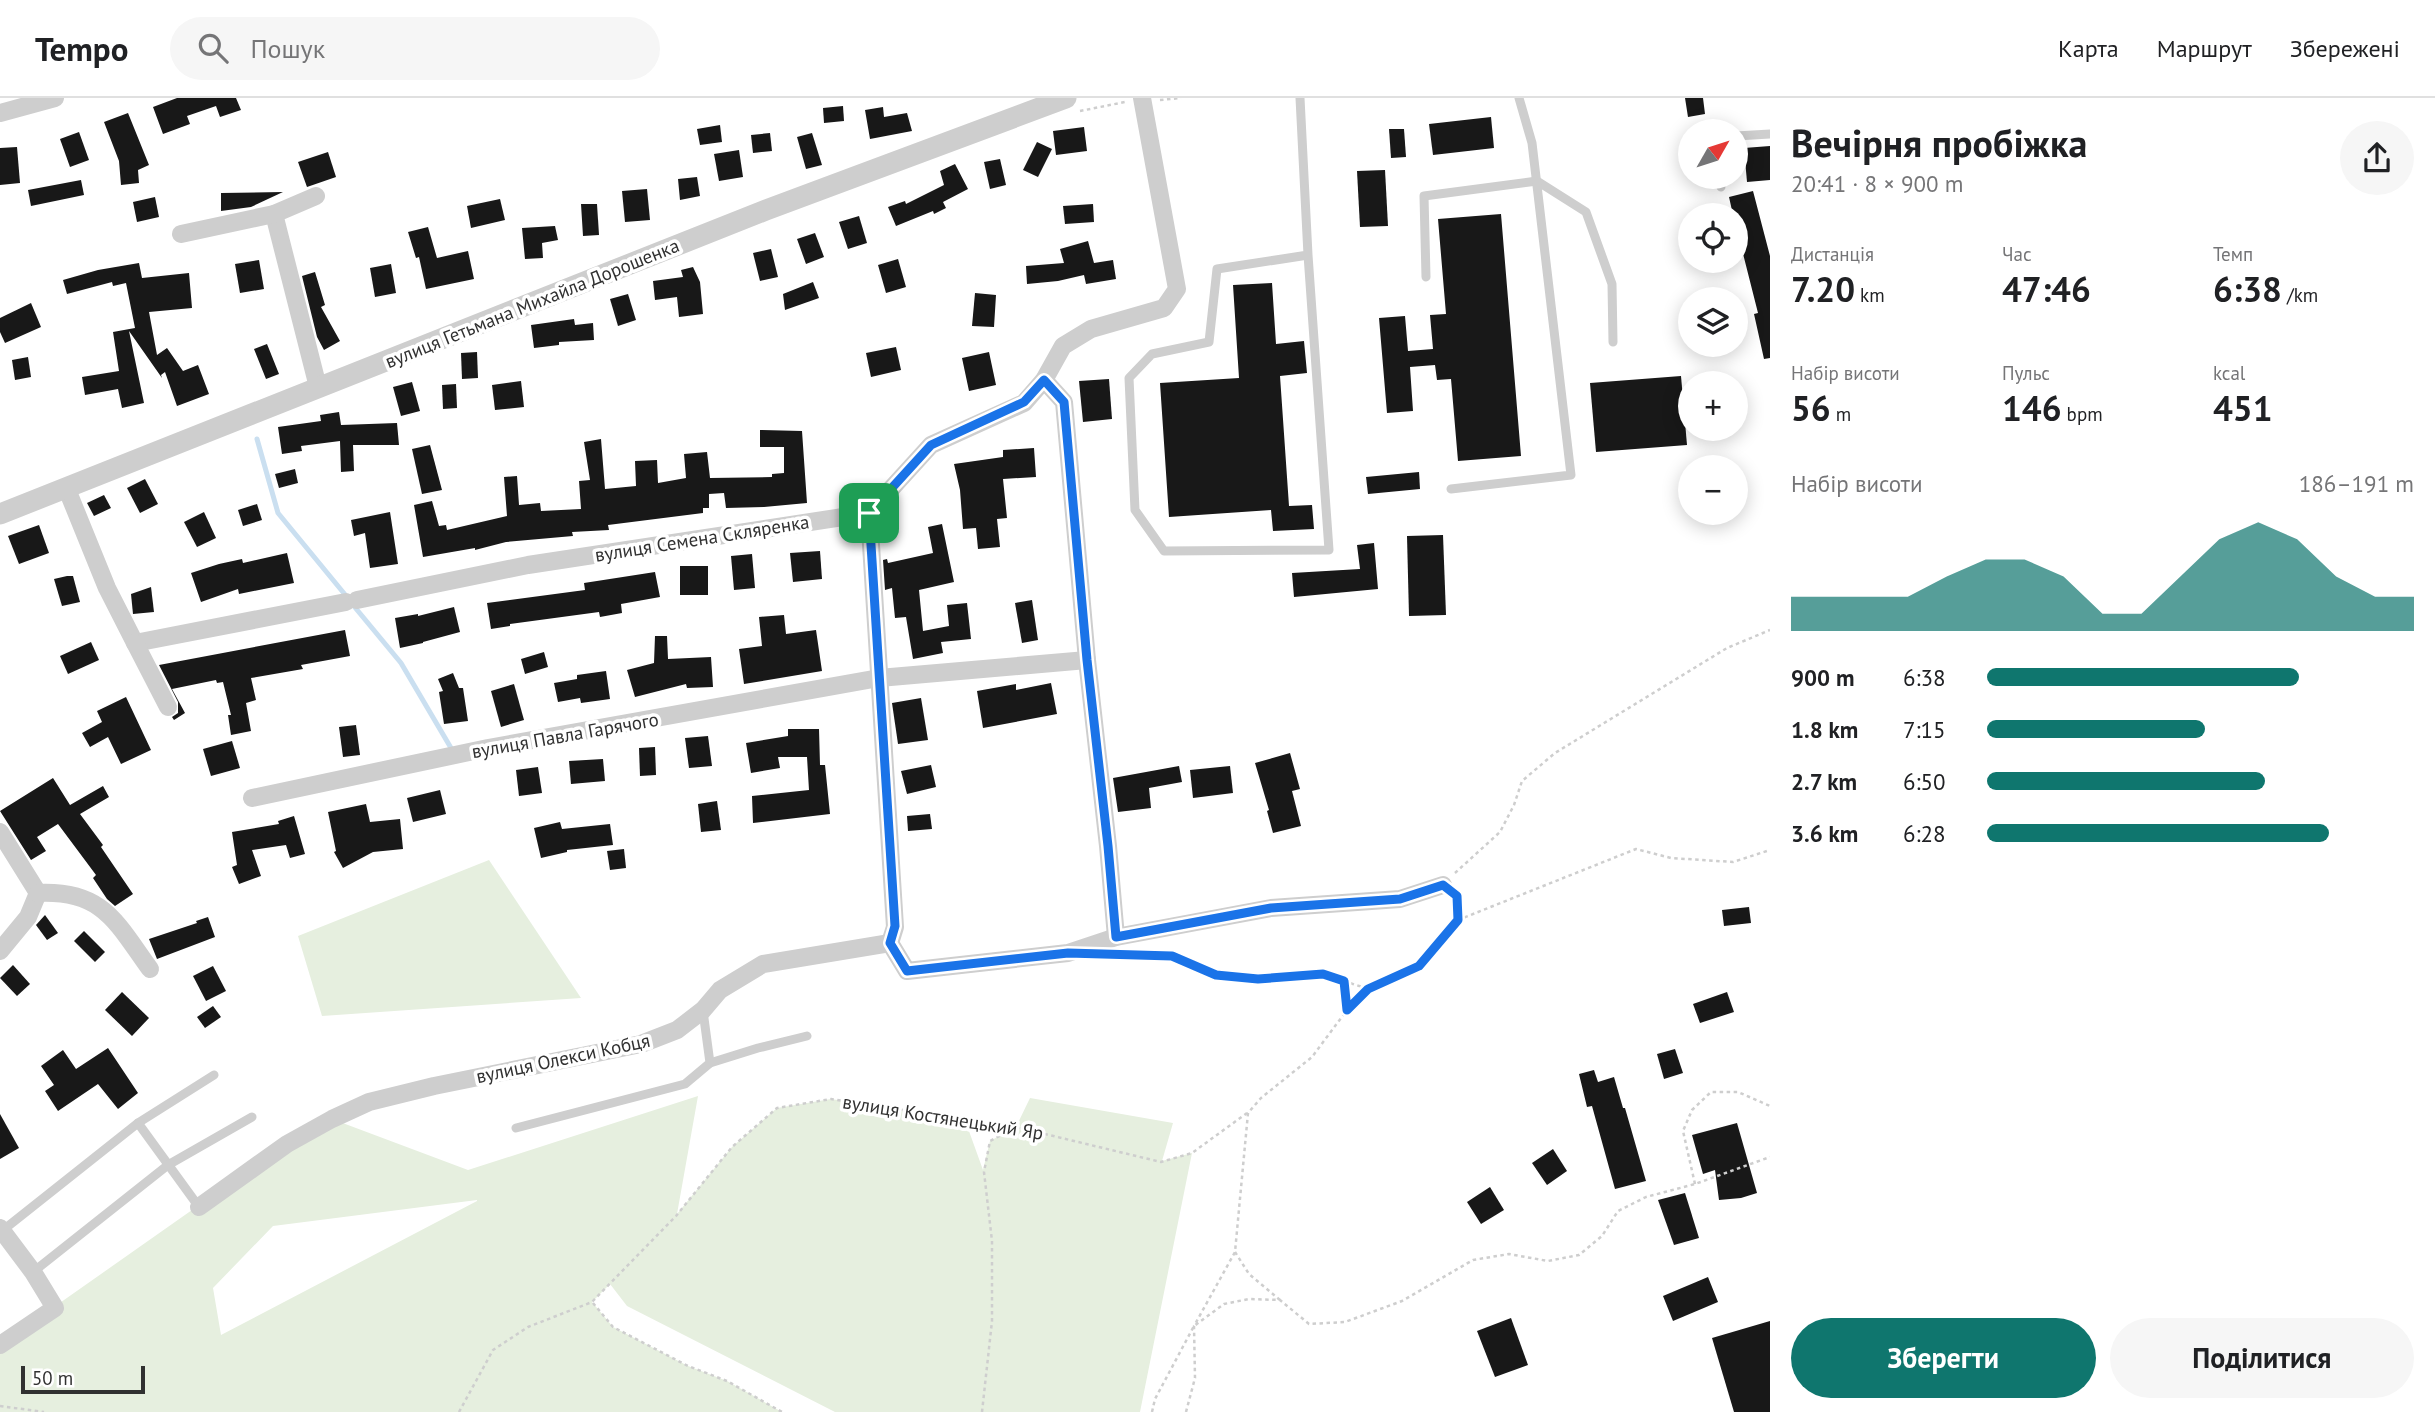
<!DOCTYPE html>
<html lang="uk">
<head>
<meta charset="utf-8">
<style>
	:root { --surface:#fff; --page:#f6f6f6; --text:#202124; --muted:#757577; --line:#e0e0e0; --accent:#0f766e }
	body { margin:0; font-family:"PT Sans",sans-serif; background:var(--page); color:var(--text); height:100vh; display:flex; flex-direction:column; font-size:26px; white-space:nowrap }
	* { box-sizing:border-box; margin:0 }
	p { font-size:23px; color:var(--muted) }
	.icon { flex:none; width:38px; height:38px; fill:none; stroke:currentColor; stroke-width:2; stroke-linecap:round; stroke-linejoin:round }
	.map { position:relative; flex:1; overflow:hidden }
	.sheet { display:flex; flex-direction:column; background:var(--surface); width:665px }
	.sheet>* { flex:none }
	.needle { width:46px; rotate:51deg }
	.tools { position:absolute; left:1678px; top:21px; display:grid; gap:14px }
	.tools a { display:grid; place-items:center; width:70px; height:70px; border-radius:50%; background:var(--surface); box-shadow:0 4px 18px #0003; font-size:35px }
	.scale { position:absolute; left:21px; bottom:18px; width:124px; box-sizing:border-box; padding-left:7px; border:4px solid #313131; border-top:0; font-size:19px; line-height:24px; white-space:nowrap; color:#313131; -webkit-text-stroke:5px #fff; paint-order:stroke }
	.pin { position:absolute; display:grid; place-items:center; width:60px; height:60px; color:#fff; margin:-30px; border-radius:14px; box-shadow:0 4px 10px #0006 }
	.round { display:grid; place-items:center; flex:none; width:74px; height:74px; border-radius:37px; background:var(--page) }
	.overview { display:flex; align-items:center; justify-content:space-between; height:119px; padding:0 21px }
	h1 { font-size:38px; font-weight:700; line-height:52px }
	.figures { display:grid; grid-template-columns:repeat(3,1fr); gap:10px; height:119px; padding:7px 21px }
	.figures div { display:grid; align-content:center }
	.figures b { font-size:35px; font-weight:700 }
	.figures small { font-size:19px; font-weight:400 }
	.figures p { font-size:19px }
	.chart { height:196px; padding:14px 21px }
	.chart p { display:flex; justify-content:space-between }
	.chart svg { width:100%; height:126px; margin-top:7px; fill:var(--accent); opacity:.7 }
	.button { display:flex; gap:14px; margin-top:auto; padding:14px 21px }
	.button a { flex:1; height:80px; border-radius:42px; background:var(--accent); color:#fff; font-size:28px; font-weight:700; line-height:80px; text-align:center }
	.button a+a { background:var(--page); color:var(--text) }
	ul { padding:0 21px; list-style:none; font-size:23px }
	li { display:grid; grid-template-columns:112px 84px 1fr; align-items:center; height:52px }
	li i { height:18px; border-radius:9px; background:var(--accent) }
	header { display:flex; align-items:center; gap:42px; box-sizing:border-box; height:98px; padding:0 35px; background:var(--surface); border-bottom:2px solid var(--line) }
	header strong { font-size:33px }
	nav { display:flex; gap:38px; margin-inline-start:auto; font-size:24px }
	.search { width:490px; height:63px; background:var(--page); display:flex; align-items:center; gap:18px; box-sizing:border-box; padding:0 24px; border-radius:38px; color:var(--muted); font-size:26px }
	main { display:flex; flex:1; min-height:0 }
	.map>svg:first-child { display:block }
</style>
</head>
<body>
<header>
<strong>Tempo</strong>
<div class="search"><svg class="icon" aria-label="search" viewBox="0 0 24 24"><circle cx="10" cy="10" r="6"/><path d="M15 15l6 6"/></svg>Пошук</div>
<nav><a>Карта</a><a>Маршрут</a><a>Збережені</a></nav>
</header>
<main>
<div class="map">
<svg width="1770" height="1314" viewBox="0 0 1770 1314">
	<rect width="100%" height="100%" fill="#fff"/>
	<g fill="#e6efdf" fill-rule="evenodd">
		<path d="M489,762L581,900L322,918L298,838Z"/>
		<path d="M698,998L677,1116L732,1049L777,1010L831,1001L965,1022L983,1072L990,1043L1016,1029L1030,1000L1173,1025L1162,1063L1192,1055L1140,1314H835L627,1208L610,1186L592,1204L613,1229L688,1268L727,1283L782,1314H0V1247L286,1046L332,1021L468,1072ZM477,1102V1103L221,1237L213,1190L273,1128Z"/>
	</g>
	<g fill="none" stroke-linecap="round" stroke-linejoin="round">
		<g stroke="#cadff0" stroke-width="5">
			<path d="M257,341L278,415L347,499"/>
			<path d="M353,507L401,565L451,650"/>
		</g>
	</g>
	<g fill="#181818">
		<path d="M177,0H236L241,12L220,19L216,8L187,18L190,26L163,36L153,9Z"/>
		<path d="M1685,0H1703L1705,16L1688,19Z"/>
		<path d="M843,8L844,23L824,25L823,10Z"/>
		<path d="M883,9L884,19L907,15L912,33L870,41L865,12Z"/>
		<path d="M128,15L149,67L138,72L139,85L121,87L119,63L104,24Z"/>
		<path d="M1491,19L1494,50L1433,57L1429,26Z"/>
		<path d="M720,27L722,44L700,47L697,31Z"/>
		<path d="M1084,29L1087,53L1056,57L1053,33Z"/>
		<path d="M1389,31H1404L1406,59L1391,60Z"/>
		<path d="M79,34L89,62L70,69L60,41Z"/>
		<path d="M770,35L772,53L753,55L751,37Z"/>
		<path d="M812,35L822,67L806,71L797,39Z"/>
		<path d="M1037,44L1052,51L1038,79L1023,72Z"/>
		<path d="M1770,48V82L1747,84L1744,50Z"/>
		<path d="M17,49L20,85L0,87V50Z"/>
		<path d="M739,52L743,79L719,83L714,56Z"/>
		<path d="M328,54L336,79L307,89L298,64Z"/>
		<path d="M1000,61L1006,87L990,91L984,64Z"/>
		<path d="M955,66L968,91L943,104L946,110L934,116L933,113L896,128L888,109L905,103L906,106L944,87L940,73Z"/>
		<path d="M1385,72L1388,128L1360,129L1357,73Z"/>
		<path d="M697,79L700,98L680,102L678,81Z"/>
		<path d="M81,82L84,97L31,108L28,92Z"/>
		<path d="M647,91L650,122L625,124L622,93Z"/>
		<path d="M1753,93L1770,158V260L1764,261L1754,216L1758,215L1736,128V117H1733L1729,99Z"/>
		<path d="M283,94L251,109L221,113V95Z"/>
		<path d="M155,99L159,119L137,124L133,104Z"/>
		<path d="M500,101L505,122L471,130L467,108Z"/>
		<path d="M581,106H597L599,137L583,138Z"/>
		<path d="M1093,106L1094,124L1065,126L1063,108Z"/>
		<path d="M1501,116L1521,358L1458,363L1451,281L1437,282L1435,267L1410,269L1413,313L1387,315L1379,220L1405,218L1408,253L1433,251L1430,217L1446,216L1438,121Z"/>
		<path d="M859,118L867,145L848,151L839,124Z"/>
		<path d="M555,128L558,142L542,145L543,160L525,161L522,130Z"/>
		<path d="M428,129L437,160L468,153L474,181L426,191L419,159L416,160L408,134Z"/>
		<path d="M815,135L824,159L806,166L797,141Z"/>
		<path d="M1088,143L1094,165L1113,162L1116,181L1086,186L1084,177L1058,183L1027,186L1026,168L1064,165L1060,151Z"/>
		<path d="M771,151L778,179L760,183L753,155Z"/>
		<path d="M898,161L906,189L886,195L878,167Z"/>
		<path d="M259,162L264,191L240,195L235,166Z"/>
		<path d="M139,165L142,180L189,175L192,210L149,214L157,257L167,250L183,273L198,267L209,296L177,308L165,274L161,277L162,280L129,233L144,305L122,310L118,291L85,297L82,279L119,273L113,234L135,230L126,185L113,188L112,184L67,196L63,182L98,172Z"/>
		<path d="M391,166L396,195L375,199L370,170Z"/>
		<path d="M693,169L700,184L703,216L679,219L677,199L655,202L653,183L683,179L681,172Z"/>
		<path d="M315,174L325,207L321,209L340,243L324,252L317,239L302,178Z"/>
		<path d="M813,184L819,200L785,212L783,196Z"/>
		<path d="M1272,185L1276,246L1304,243L1307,275L1280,278L1289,408L1312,407L1314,431L1273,433L1271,412L1169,419L1160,285L1239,280L1233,187Z"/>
		<path d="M975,195L996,197L994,229L972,228Z"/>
		<path d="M628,196L636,222L618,228L610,201Z"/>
		<path d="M31,205L41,229L5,245L0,234V220Z"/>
		<path d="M574,221L575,227L593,225L594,242L559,244V247L534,250L531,227Z"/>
		<path d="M267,246L279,276L266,281L254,251Z"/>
		<path d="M896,249L901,272L871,279L866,255Z"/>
		<path d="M477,254L478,280L462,281L461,255Z"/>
		<path d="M989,254L996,287L969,293L962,260Z"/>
		<path d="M28,259L31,279L15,282L12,262Z"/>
		<path d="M1681,278L1687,347L1596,354L1590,285Z"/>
		<path d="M1109,281L1112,321L1083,324L1079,283Z"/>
		<path d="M521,283L524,309L495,312L492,287Z"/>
		<path d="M412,284L420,313L401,318L393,289Z"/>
		<path d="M456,286L457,310L443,311L442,287Z"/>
		<path d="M339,314L341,327L397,325L399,347H353L354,373L341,374L340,343L301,348L302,353L282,356L278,329L321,323L320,317Z"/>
		<path d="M760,332L802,333L807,405L764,409L726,410L724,395L709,396V410H703V415L608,427L609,432L572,434L573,438L506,444L475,452V450L423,459L414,407L432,403L439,428L446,427L447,432L507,418L504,379L517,378L519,407L540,405L541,413L581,411L579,383L590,382L584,344L601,341L605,391L636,388L635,363L657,362L658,385L686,380L684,356L707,354L710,380L772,379V376L784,375V349H760Z"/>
		<path d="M430,347L442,392L422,396L412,351Z"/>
		<path d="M1034,350L1036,379L1003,381L1007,420L997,421L1000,449L978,451L976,430L963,431L960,392L954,366L1003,359V352Z"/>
		<path d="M295,371L298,385L279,390L275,376Z"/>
		<path d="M1419,374L1420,391L1368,396L1366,379Z"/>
		<path d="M145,381L158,406L140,415L127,390Z"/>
		<path d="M104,397L111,410L94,418L87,405Z"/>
		<path d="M257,406L262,422L243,428L238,412Z"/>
		<path d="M204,414L216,440L197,449L184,424Z"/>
		<path d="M390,414L398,466L370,470L365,435L354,438L351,422Z"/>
		<path d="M942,426L954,484L919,492L923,533L949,528L947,507L967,505L971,541L941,544L943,555L913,561L906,519L895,520L892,490L885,492L883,462L887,461L888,465L933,455L928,429Z"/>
		<path d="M39,427L49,455L19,466L8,438Z"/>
		<path d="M1443,437L1446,517L1409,518L1407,438Z"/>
		<path d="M1374,445L1378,491L1294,499L1292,475L1360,471L1357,447Z"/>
		<path d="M820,453L822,481L793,484L790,455Z"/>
		<path d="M287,455L294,485L239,496L238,491L201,504L191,475L219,466L242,461L243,465Z"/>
		<path d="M752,456L755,490L734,492L731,458Z"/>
		<rect x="680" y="468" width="28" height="29"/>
		<path d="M655,474L660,499L621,506L622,515L600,519L599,514L510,526V528L491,531L487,505L585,492L584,485Z"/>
		<path d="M67,478H73L80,504L62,508L54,481Z"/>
		<path d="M151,489L154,514L133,516L131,496Z"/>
		<path d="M1032,502L1038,542L1022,545L1015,505Z"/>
		<path d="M454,509L460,534L423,544V545L400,550L395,520L418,516V518Z"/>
		<path d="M784,517L786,536L816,532L822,573L744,586L739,551L762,548L759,519Z"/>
		<path d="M345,532L350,558L301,567L303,571L251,580L256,602L246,605L251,633L231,637L228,617H231L223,584L217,585L216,582L172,591L185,615L174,622L172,619L178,615V604L159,567Z"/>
		<path d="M655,538H667L668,561L711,559L713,589L687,590L686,586L635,599L627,572L654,565Z"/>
		<path d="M91,544L99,562L68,576L60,558Z"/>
		<path d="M544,554L548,569L525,576L521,561Z"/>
		<path d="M606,573L610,601L581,605L580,600L558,604L554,585L577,581V577Z"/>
		<path d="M453,575L459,590H463L468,623L444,626L439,594L443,593L438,581Z"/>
		<path d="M1051,585L1057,616L983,630L977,593L1016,586V592Z"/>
		<path d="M514,586L524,622L501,629L491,593Z"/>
		<path d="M126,599L151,652L121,666L108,639L90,649L82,635L102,624L97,613Z"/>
		<path d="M921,600L928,642L898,646L892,605Z"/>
		<path d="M356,627L360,657L343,659L339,629Z"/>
		<path d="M788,631H819L820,667H825L830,716L753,725L752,698L809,692L807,659H778L780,670L751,675L746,645L788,638Z"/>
		<path d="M708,638L712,668L689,670L685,640Z"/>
		<path d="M232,643L240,670L211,678L203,651Z"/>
		<path d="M655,649L656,677L640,678L639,650Z"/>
		<path d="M1290,655L1300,691L1292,693L1301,728L1273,735L1267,713L1269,712L1255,665Z"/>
		<path d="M603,661L605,683L571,686L569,663Z"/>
		<path d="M931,667L936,689L907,696L901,673Z"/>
		<path d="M1179,668L1182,684L1149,690L1151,710L1118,714L1113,680Z"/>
		<path d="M1230,668L1233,695L1193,700L1190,672Z"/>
		<path d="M538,669L542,695L519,698L516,672Z"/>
		<path d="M53,680L70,707L103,688L109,699L80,716L103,747L101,749L133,796L115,808L107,801L93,780L96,777L58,726L37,739L46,753L31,762L0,713Z"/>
		<path d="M440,692L446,716L413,724L407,700Z"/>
		<path d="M717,703L721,732L701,734L698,706Z"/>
		<path d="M366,706L370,724L400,721L403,751L373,754L343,770L334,754L336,753L328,714Z"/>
		<path d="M930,716L932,731L908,733L907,718Z"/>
		<path d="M294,718L305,756L290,760L286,747L252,752L261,778L239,786L232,769L237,767L232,734L279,726L278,723Z"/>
		<path d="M560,724L562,731L610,726L613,747L567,752V754L541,760L534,730Z"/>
		<path d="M624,751L626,770L610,772L607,753Z"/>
		<path d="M1749,809L1751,825L1724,828L1722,812Z"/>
		<path d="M45,817L58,835L47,842L36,827Z"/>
		<path d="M208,819L215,839L157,861L149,841L197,825L196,823Z"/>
		<path d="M84,833L105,854L95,864L74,843Z"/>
		<path d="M13,867L30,886L17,898L0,880Z"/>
		<path d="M213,868L226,893L206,903L193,878Z"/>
		<path d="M122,894L149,920L132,938L105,912Z"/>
		<path d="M1727,894L1734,914L1700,925L1693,906Z"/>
		<path d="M213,908L221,919L205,930L197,919Z"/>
		<path d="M108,950L138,995L118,1011L98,986L58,1013L45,993L54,987L41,968L63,952L76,971Z"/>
		<path d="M1675,951L1683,975L1664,981L1657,956Z"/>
		<path d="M1594,972L1598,984L1614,979L1623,1010H1625L1646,1083L1615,1091L1592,1008L1587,1009L1579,976Z"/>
		<path d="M0,1016L19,1050L0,1061Z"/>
		<path d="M1737,1025L1757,1095L1741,1100L1719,1102L1715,1072L1703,1076L1692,1037Z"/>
		<path d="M1553,1051L1567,1073L1547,1087L1532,1065Z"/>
		<path d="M1490,1089L1504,1112L1481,1126L1467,1104Z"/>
		<path d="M1685,1095L1699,1140L1674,1147L1658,1102Z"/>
		<path d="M1708,1179L1718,1204L1673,1223L1663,1198Z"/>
		<path d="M1511,1220L1528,1267L1495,1279L1477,1233Z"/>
		<path d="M1770,1223V1314H1734L1712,1240Z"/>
	</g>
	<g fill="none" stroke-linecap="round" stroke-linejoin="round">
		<g stroke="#cecece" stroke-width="2.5" stroke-dasharray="3.5 3.5" stroke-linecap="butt">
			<path d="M1160,2L1181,0"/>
			<path d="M1080,13L1125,4"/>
			<path d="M1455,775L1500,734L1514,707L1522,683L1555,655L1727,550L1770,532"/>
			<path d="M1458,822L1636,751L1671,760L1733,764L1770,752"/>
			<path d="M1124,856L1172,858L1216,877L1258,881L1323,876L1344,883L1347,912"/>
			<path d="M1344,883L1368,891"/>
			<path d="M1695,1086L1683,1033L1692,1012L1711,994H1738L1770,1008"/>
			<path d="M1235,1154L1249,1176L1280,1202"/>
			<path d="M593,1205L613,1229L688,1268L727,1283L782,1314"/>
			<path d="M0,1308L44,1314"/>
			<path d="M459,1314L493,1252L528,1229L592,1204L676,1118L732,1049L777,1010L831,1001L1016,1029L1161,1064L1192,1055L1247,1015"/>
			<path d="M982,1314L992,1223V1143L984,1074L990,1043L1016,1029"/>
			<path d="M1152,1314L1155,1301L1194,1228L1224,1206L1249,1201L1280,1202L1309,1226L1345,1224L1402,1203L1473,1162L1509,1156L1548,1163L1579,1157L1602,1138L1618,1113L1646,1099L1695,1086L1770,1059"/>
			<path d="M1186,1314L1195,1280L1194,1228L1235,1154L1248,1015L1261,1000L1312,959L1347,912L1368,891L1419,868L1458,822L1457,797"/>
		</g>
		<g stroke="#cecece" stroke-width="9">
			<path d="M1300,0L1308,157L1329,452L1164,453L1135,412L1129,280L1152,256L1209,244L1217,171L1308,157"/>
			<path d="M1736,38L1770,36"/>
			<path d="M1720,79L1721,89"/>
			<path d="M1426,179L1424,98L1537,83L1586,114L1612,186L1613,244"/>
			<path d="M1451,391L1571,377L1532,45L1519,0"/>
			<path d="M710,965L758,950L807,938"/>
			<path d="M138,1025L199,1109"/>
			<path d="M516,1030L685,986L710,965L703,913"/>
			<path d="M2,1133L138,1025L214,977"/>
			<path d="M33,1174L168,1067L252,1019"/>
		</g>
		<g stroke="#cecece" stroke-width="18">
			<path d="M0,15L55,0"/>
			<path d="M274,116L318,289"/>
			<path d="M181,136L274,116L316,98"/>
			<path d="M1044,282L1064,304L1087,562L1108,748L1116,839"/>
			<path d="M66,389L107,490L135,545L346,504"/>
			<path d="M869,415L895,829L890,845"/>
			<path d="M357,502L528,467L869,415L931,347L1024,305L1044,282L1063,248L1091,231L1164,210L1177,191L1142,0"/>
			<path d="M135,545L168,609"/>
			<path d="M252,700L488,650L879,580L1087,562"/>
			<path d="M0,734L38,795L28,819L0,853"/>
			<path d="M38,795C103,792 116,824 150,871"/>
			<path d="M199,1109L287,1046L332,1021L369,1004L434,988L641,946L677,932L703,912L720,892L763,866L890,845L907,873L1068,855L1116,839L1271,810L1400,801L1443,787"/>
			<path d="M0,1130L33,1174L55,1210L0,1247"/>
		</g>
		<path stroke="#cecece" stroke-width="21" d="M0,416L766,112L1066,0"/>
	</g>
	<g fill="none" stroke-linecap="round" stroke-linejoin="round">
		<g stroke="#fff" stroke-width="14">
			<path id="route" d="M1044,282L1064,304L1087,562L1108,748L1116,839L1271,810L1400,801L1443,787L1457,798L1458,822L1419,868L1368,891L1347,912L1344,883L1323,876L1258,881L1216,877L1172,858L1068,855L907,873L890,845L895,828L869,415L931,347L1024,304Z"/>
		</g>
		<use href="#route" stroke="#1a73e8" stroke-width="9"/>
	</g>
	<g text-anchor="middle" stroke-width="7" stroke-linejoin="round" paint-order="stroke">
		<g font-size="19" fill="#313131" stroke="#fff">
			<text transform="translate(532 205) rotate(-22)" y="7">вулиця Гетьмана Михайла Дорошенка</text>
			<text transform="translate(702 440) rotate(-9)" y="7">вулиця Семена Скляренка</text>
			<text transform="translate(565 637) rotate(-10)" y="7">вулиця Павла Гарячого</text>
			<text transform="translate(563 960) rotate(-12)" y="7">вулиця Олекси Кобця</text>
			<text transform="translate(943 1019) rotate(9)" y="7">вулиця Костянецький Яр</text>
		</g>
	</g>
</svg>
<div class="tools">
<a><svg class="needle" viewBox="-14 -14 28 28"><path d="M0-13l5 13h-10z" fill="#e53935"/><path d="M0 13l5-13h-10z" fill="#757577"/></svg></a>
<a><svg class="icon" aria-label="locate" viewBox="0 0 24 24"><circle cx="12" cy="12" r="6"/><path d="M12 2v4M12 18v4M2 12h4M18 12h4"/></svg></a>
<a><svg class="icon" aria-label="layers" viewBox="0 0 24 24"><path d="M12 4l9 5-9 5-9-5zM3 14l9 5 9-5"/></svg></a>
<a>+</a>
<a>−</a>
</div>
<div class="scale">50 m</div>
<div class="pin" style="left:869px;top:415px;background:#1e9e55"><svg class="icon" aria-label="arrive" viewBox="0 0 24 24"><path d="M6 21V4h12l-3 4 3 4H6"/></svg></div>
</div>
<section class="sheet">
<div class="overview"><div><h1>Вечірня пробіжка</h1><p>20:41 · 8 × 900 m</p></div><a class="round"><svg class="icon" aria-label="share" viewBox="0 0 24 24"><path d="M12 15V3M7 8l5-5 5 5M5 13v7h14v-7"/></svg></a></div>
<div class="figures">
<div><p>Дистанція</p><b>7.20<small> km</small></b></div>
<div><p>Час</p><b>47:46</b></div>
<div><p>Темп</p><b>6:38<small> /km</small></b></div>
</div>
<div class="figures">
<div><p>Набір висоти</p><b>56<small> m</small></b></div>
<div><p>Пульс</p><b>146<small> bpm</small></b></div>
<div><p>kcal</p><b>451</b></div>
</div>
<div class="chart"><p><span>Набір висоти</span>186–191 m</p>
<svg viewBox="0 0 160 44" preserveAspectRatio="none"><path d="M0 44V32L10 32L20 32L30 32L40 25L50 19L60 19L70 25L80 38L90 38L100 25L110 12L120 6L130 12L140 25L150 32L160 32V44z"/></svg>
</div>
<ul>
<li><b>900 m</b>6:38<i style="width:73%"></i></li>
<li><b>1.8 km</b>7:15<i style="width:51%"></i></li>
<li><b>2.7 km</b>6:50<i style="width:65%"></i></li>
<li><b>3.6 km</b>6:28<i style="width:80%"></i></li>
</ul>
<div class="button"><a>Зберегти</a><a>Поділитися</a></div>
</section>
</main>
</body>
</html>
